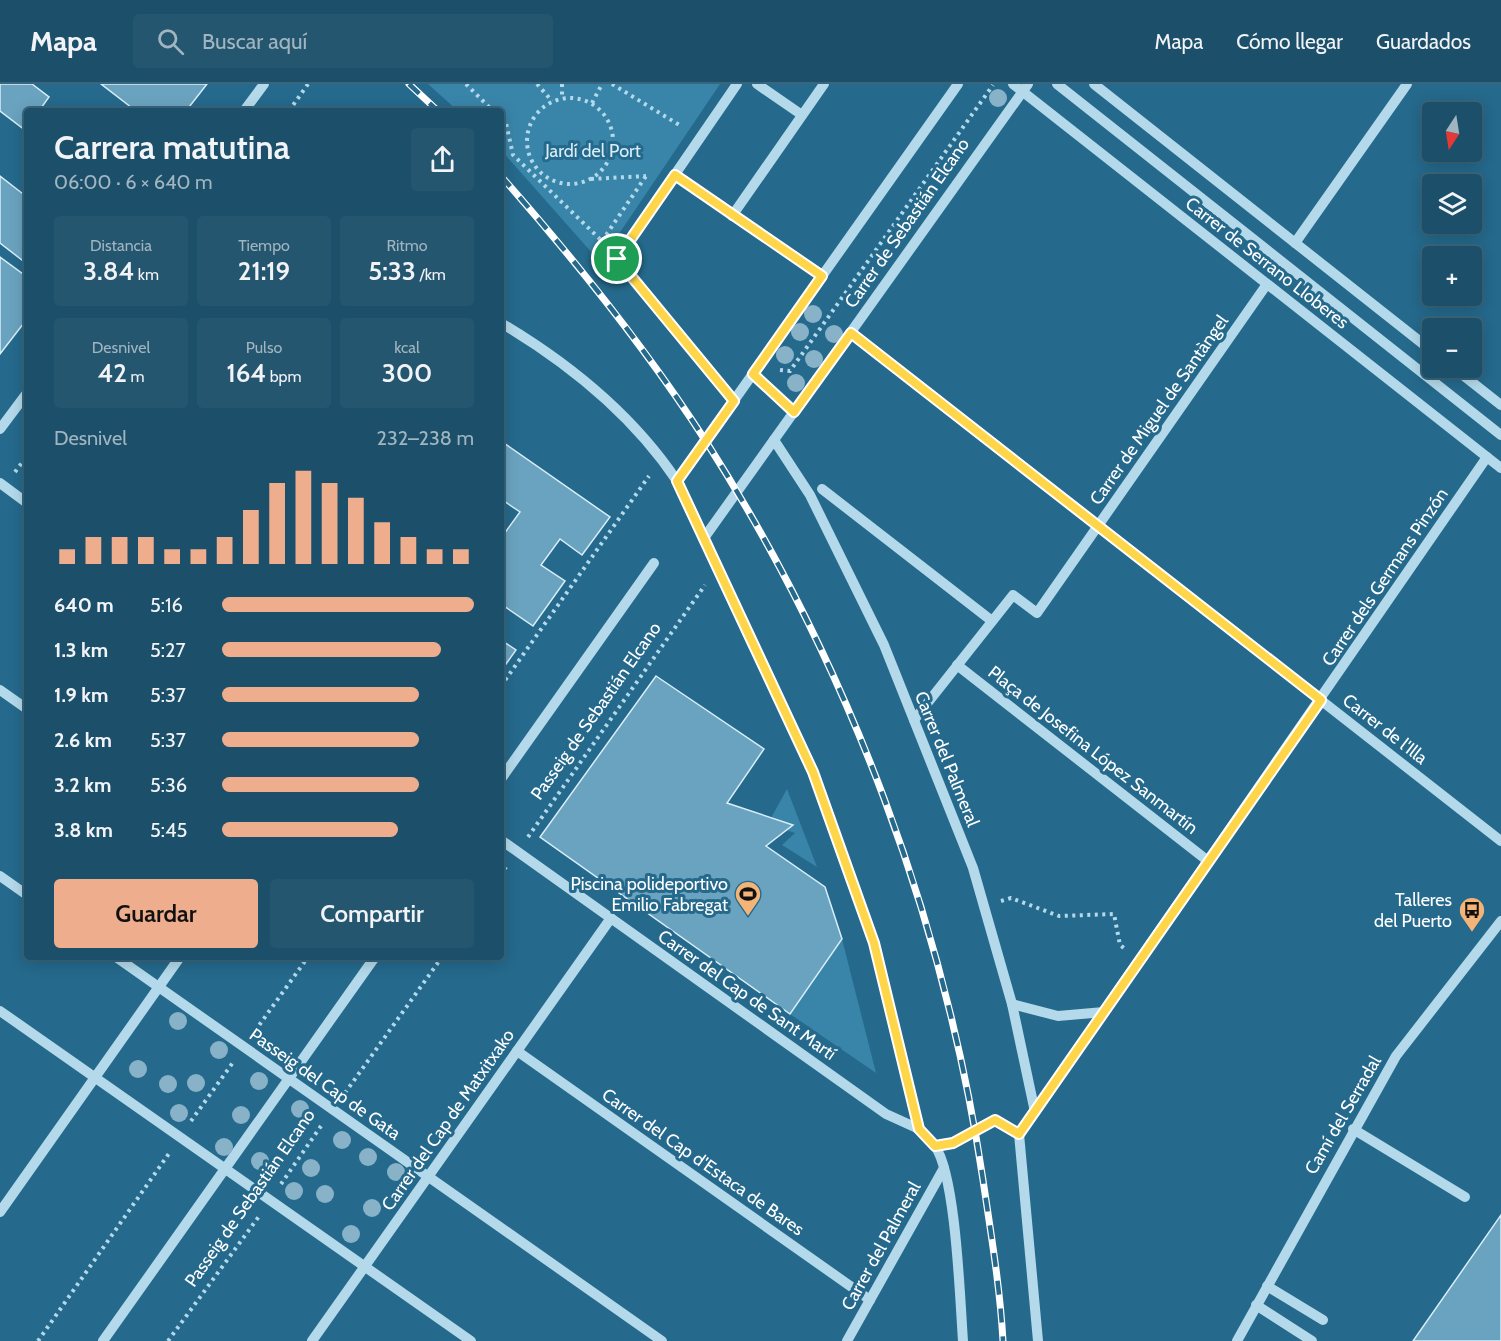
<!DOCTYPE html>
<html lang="es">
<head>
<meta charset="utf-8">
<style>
	:root { --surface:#1c4f69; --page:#25566f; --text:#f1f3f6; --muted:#a0b5c0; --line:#3a667d; --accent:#eead8d }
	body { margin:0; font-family:Cabin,sans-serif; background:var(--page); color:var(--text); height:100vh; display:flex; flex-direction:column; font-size:22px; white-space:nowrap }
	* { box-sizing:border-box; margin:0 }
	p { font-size:20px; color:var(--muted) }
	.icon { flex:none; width:33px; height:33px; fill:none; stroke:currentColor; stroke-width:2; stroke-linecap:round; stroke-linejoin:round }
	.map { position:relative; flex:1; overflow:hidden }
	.drawer { position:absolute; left:24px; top:24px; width:480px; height:852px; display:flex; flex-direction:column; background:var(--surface); border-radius:6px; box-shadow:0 3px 15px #0003,0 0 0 2px var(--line) }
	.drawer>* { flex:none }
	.needle { width:39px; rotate:192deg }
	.tools { position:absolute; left:1422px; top:18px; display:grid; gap:12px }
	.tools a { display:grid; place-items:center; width:60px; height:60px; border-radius:6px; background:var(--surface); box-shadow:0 3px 15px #0003,0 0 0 2px var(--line); font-size:30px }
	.pin { position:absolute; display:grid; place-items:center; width:51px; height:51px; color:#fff; margin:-26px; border:3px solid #fff; border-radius:50%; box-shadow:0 2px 6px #0007 }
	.round { display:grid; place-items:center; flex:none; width:63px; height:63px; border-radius:6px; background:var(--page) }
	.summary { display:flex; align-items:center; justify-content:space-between; height:102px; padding:0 30px }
	h1 { font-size:33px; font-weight:600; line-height:45px }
	.figures { display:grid; grid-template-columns:repeat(3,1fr); gap:9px; height:102px; padding:6px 30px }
	.figures div { display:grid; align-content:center; border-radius:6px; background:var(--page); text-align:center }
	.figures b { font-size:26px; font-weight:600 }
	.figures small { font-size:16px; font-weight:400 }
	.figures p { font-size:16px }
	.chart { height:168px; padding:12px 30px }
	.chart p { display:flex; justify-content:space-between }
	.chart svg { width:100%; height:108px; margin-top:6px; stroke:var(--accent); stroke-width:6 }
	.cta { display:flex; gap:12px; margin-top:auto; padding:12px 30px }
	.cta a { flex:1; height:69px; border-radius:6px; background:var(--accent); color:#111; font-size:24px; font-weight:600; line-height:69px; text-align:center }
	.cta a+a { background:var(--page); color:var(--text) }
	ul { padding:0 30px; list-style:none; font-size:20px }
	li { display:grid; grid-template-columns:96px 72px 1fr; align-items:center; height:45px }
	li i { height:15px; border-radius:8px; background:var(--accent) }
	header { display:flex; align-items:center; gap:36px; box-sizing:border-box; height:84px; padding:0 30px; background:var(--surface); border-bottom:2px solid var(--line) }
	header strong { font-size:28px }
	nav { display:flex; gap:33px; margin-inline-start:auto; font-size:21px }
	.search { width:420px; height:54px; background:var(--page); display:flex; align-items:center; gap:15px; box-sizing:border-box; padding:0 21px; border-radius:6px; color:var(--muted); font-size:22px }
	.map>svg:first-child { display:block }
</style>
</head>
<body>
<header>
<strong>Mapa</strong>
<div class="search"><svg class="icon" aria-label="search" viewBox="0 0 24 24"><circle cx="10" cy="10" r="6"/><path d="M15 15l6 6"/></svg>Buscar aquí</div>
<nav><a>Mapa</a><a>Cómo llegar</a><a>Guardados</a></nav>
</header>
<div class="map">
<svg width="1501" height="1257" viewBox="0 0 1501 1257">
	<rect width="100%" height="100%" fill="#25698c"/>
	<g fill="#3985a9">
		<path d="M428,0H720L600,178L501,66V27H458Z"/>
		<path d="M787,705L817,783L782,761L795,749L786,746L792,741L771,734Z"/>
		<path d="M842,855L876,989L790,930Z"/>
	</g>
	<g fill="#6aa3bf" stroke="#d8eef8" stroke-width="1.5">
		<path d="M0,0H32L49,13L39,27H27L25,46L0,27Z"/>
		<path d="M101,0H207L186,27H136Z"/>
		<path d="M0,92L27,113V180L0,159Z"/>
		<path d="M0,173L27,193V235L0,270Z"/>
		<path d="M501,357L610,433L582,471L560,455L541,481L565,497L533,542L501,520V454L520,428L501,415Z"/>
		<path d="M501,556L516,566L501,587Z"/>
		<path d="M656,592L764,665L727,719L793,741L766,762L825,803L842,855L790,930L540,753Z"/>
		<path d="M1501,1131V1257H1413Z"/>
	</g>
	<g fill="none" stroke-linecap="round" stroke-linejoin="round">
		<g stroke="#b3d9ea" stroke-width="4" stroke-dasharray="3 4.5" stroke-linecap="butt">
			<path d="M466,0L493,27"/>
			<path d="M537,0L552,17"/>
			<path d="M562,0V14"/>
			<path d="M612,0L681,42"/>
			<circle cx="570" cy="57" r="43"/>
			<path d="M592,19L602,0"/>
			<path d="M289,27L308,0"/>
			<path d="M501,35L506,39L513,71L605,160"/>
			<path d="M591,95L646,92"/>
			<path d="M602,157L648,89"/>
			<path d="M780,286L790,287L993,1"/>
			<path d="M15,388L27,372"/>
			<path d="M501,602L649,392"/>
			<path d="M528,753L705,501"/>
			<path d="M501,791L506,783"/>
			<path d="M1001,817L1011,814L1059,832L1114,830L1120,861L1125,865"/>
			<path d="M255,947L308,873"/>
			<path d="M345,1009L442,873"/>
			<path d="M191,1037L234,977"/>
			<path d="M954,1059L995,1036L1002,1040"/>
			<path d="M281,1100L321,1042"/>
			<path d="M38,1257L170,1068"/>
			<path d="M168,1257L260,1131"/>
		</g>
		<g stroke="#b3d9ea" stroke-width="10">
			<path d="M757,0L802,31"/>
			<path d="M1013,0L1501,384"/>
			<path d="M1057,0L1501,351"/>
			<path d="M1094,0L1432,267"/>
			<path d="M244,27L264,0"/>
			<path d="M675,91L822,192"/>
			<path d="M732,132L824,0"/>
			<path d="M1295,159L1407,0"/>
			<path d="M501,239C570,280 632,330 677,397L813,688L874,859L919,1045C924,1050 931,1056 935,1062C956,1092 960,1216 963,1257"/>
			<path d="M851,249L1501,757"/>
			<path d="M1454,284L1501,321"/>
			<path d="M753,290L794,328"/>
			<path d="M734,317L617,175L737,0"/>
			<path d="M0,345L27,309"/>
			<path d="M774,356L810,411L884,561L973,784L1012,920L1035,1028"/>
			<path d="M677,397L958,0"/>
			<path d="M0,399L27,419"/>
			<path d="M822,405L992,537"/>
			<path d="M704,454L1028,0"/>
			<path d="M957,581L1208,777"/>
			<path d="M0,606L27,625"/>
			<path d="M914,636L1013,511L1037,529L1267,200"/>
			<path d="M501,695L654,479"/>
			<path d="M501,756L886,1030L919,1045"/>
			<path d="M0,792L27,811"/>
			<path d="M116,873L662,1257"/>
			<path d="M1012,920L1058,932L1104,928"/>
			<path d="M0,927L471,1257"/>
			<path d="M517,967L870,1216"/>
			<path d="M1353,1045L1465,1113"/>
			<path d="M0,1128L180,873"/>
			<path d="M1267,1202L1323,1236"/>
			<path d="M1256,1221L1312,1257"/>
			<path d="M103,1257L375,873"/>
			<path d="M312,1257L611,834"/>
			<path d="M847,1257L944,1084"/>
			<path d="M1038,1257L1019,1050L1487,373"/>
			<path d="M1237,1257L1396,972L1501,837"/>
		</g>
		<g stroke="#fff" stroke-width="7">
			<g id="rail">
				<path d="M409,0L438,27"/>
				<path d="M501,92C575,176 646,264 707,359C849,582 944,835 983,1096C991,1150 1000,1203 1003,1257"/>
			</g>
		</g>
		<use href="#rail" stroke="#25698c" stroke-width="4.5" stroke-dasharray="14" stroke-linecap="butt"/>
	</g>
	<g fill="#87b2c7">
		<circle cx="998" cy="14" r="9"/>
		<circle cx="813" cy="230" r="9"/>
		<circle cx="800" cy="248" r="9"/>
		<circle cx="834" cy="250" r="9"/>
		<circle cx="785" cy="271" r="9"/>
		<circle cx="814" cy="275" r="9"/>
		<circle cx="796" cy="299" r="9"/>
		<circle cx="178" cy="937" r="9"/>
		<circle cx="219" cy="966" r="9"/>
		<circle cx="138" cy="985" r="9"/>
		<circle cx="259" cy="997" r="9"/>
		<circle cx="196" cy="999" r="9"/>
		<circle cx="168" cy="1000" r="9"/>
		<circle cx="300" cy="1025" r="9"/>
		<circle cx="179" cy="1029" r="9"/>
		<circle cx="241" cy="1031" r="9"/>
		<circle cx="342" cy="1056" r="9"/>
		<circle cx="224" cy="1063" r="9"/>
		<circle cx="368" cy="1073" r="9"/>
		<circle cx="260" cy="1077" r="9"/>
		<circle cx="311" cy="1084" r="9"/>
		<circle cx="396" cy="1088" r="9"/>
		<circle cx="294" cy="1107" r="9"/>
		<circle cx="325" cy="1110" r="9"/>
		<circle cx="372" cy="1124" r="9"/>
		<circle cx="351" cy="1150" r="9"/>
	</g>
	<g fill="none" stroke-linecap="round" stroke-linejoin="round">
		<g stroke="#fff" stroke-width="12">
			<path id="route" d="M675,91L822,192L753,290L794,328L851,249L1321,616L1019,1050L995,1036L953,1059L935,1062L919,1045L874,859L813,688L677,397L734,317L617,175Z"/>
		</g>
		<use href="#route" stroke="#ffd54a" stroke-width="8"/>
	</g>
	<defs>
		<g id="stadium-pin" transform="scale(1.35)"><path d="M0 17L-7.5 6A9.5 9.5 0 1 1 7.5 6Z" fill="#f5b477" stroke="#25698c"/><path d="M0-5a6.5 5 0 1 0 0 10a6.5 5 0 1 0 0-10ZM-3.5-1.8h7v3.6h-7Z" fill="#111"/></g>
		<g id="bus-pin" transform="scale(1.35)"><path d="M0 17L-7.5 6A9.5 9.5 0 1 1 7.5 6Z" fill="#f5b477" stroke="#25698c"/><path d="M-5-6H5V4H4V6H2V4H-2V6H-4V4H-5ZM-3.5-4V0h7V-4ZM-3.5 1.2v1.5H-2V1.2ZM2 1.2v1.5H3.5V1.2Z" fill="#111"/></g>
	</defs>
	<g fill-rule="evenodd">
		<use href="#stadium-pin" x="748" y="810"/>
		<use href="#bus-pin" x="1472" y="826"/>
	</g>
	<g text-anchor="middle" stroke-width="6" stroke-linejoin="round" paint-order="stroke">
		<g font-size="18" fill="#d8eef8" stroke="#25698c">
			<text x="593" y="73">Jardí del Port</text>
		</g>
		<g font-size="18" fill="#fff" stroke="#25698c">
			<text transform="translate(907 139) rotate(-55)" y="6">Carrer de Sebastián Elcano</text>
			<text transform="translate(1267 179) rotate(38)" y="6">Carrer de Serrano Lloberes</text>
			<text transform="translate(1159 326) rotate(-55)" y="6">Carrer de Miguel de Santàngel</text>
			<text transform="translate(1385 493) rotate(-56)" y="6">Carrer dels Germans Pinzón</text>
			<text transform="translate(596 627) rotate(-55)" y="6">Passeig de Sebastián Elcano</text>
			<text transform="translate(1385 645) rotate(38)" y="6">Carrer de l'Illa</text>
			<text transform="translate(1093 666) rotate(38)" y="6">Plaça de Josefina López Sanmartín</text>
			<text transform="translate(947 675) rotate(68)" y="6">Carrer del Palmeral</text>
			<text transform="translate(747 911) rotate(35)" y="6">Carrer del Cap de Sant Martí</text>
			<text transform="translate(325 1000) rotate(35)" y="6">Passeig del Cap de Gata</text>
			<text transform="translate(1343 1031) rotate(-60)" y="6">Camí del Serradal</text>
			<text transform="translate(448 1036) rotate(-55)" y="6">Carrer del Cap de Matxitxako</text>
			<text transform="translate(703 1078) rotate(35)" y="6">Carrer del Cap d'Estaca de Bares</text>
			<text transform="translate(250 1114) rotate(-55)" y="6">Passeig de Sebastián Elcano</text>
			<text transform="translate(881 1162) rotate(-61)" y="6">Carrer del Palmeral</text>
		</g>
		<g font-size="18" fill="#fff" stroke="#25698c" text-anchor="end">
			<text x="728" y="806">Piscina polideportivo<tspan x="728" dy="21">Emilio Fabregat</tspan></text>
			<text x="1452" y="822">Talleres<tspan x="1452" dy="21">del Puerto</tspan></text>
		</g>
	</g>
</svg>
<div class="tools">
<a><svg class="needle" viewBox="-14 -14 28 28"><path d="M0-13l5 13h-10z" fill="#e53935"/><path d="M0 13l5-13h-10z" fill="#a0b5c0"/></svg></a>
<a><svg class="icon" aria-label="layers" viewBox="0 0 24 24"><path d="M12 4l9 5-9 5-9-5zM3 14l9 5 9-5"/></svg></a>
<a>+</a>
<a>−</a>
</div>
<div class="pin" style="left:617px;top:175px;background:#1e9e55"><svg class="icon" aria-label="arrive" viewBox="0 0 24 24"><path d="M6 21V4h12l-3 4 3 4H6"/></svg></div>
<section class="drawer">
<div class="summary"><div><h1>Carrera matutina</h1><p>06:00 · 6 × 640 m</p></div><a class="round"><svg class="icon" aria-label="share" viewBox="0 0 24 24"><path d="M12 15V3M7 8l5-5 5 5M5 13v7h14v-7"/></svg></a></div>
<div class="figures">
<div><p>Distancia</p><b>3.84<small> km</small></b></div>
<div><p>Tiempo</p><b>21:19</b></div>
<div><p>Ritmo</p><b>5:33<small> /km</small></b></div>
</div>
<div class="figures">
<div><p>Desnivel</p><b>42<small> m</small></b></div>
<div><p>Pulso</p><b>164<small> bpm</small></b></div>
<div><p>kcal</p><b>300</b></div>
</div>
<div class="chart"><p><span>Desnivel</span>232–238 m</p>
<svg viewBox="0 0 160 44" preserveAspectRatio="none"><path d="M5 44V38M15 44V33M25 44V33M35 44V33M45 44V38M55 44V38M65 44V33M75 44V22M85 44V11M95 44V6M105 44V11M115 44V17M125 44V27M135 44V33M145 44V38M155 44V38"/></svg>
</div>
<ul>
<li><b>640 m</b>5:16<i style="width:100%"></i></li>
<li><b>1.3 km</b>5:27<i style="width:87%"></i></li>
<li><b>1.9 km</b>5:37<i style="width:78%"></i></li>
<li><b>2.6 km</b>5:37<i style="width:78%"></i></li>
<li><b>3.2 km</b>5:36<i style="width:78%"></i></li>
<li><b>3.8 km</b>5:45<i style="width:70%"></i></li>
</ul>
<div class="cta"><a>Guardar</a><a>Compartir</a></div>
</section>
</div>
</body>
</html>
